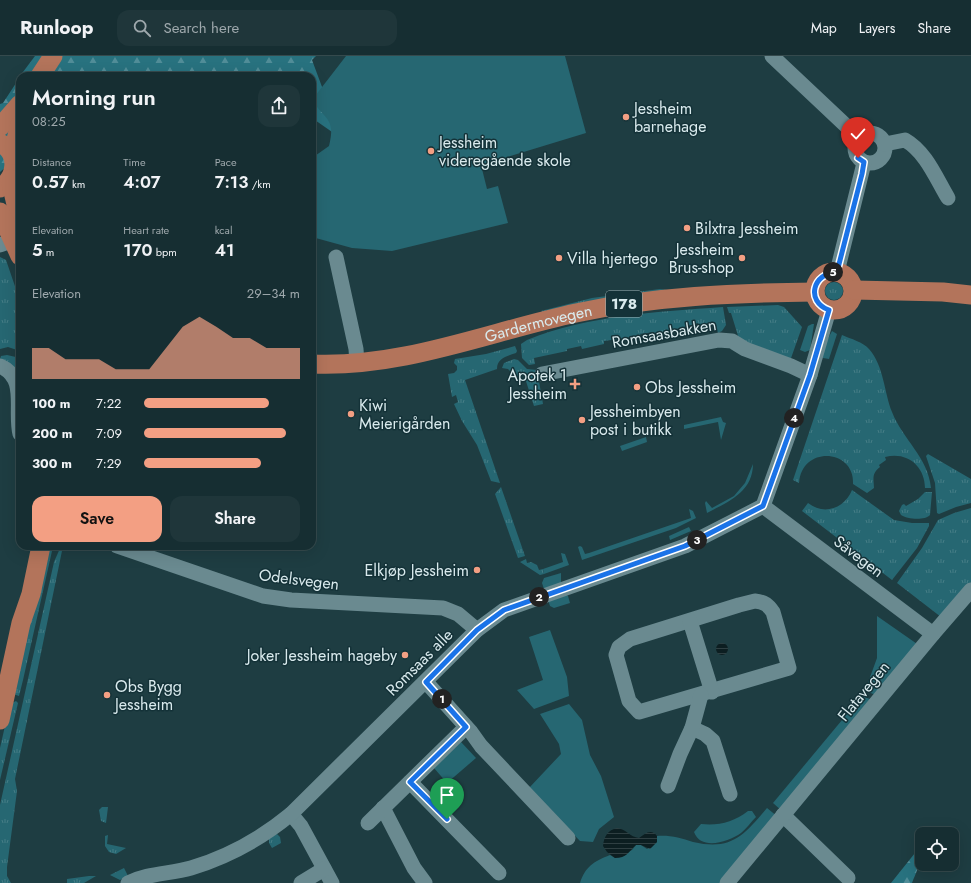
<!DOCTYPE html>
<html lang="en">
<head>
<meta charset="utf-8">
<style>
	:root { --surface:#162e32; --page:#1f363a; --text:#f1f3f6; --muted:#9ea8ac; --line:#354a4d; --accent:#f39f83 }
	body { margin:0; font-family:Jost,sans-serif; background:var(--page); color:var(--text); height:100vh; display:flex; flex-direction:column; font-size:15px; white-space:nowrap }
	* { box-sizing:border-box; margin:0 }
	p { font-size:13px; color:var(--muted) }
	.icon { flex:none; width:22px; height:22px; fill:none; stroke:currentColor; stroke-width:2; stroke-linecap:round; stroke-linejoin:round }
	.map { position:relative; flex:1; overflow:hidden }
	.panel { position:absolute; left:16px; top:16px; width:300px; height:478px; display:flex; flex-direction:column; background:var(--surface); border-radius:12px; box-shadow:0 4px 16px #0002,0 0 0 1px var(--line) }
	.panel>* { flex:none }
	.tools { position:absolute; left:915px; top:771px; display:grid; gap:8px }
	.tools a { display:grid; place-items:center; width:44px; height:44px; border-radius:8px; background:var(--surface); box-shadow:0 4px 16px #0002,0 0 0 1px var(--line); font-size:20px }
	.pin { position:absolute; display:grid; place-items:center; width:34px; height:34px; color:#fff; margin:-41px -17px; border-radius:50% 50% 50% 0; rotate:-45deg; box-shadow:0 0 4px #0007 }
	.pin .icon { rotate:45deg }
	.km { position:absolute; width:20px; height:20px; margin:-10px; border-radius:50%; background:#222; color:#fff; font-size:11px; line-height:20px; text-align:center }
	.round { display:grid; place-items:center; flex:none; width:42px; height:42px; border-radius:12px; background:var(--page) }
	.summary { display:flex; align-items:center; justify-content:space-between; height:68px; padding:0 16px }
	h1 { font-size:22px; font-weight:600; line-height:30px }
	.stats { display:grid; grid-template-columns:repeat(3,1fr); gap:6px; height:68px; padding:4px 16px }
	.stats div { display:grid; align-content:center }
	.stats b { font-size:17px; font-weight:600 }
	.stats small { font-size:11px; font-weight:400 }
	.stats p { font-size:11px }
	.chart { height:112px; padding:8px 16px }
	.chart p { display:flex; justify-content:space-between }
	.chart svg { width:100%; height:72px; margin-top:4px; fill:var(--accent); opacity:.7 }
	.primary-button { display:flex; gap:8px; margin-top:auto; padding:8px 16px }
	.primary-button a { flex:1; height:46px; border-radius:12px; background:var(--accent); color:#111; font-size:16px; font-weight:600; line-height:46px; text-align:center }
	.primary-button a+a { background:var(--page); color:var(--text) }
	ul { padding:0 16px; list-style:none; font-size:13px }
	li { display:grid; grid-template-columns:64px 48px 1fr; align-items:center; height:30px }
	li i { height:10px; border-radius:5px; background:var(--accent) }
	header { display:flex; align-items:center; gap:24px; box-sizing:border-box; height:56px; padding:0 20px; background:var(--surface); border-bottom:1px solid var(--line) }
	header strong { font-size:19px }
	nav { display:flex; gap:22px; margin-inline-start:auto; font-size:14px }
	.search { width:280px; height:36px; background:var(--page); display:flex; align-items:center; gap:10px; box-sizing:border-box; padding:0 14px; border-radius:12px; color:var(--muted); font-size:15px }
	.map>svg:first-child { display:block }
</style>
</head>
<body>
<header>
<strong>Runloop</strong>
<div class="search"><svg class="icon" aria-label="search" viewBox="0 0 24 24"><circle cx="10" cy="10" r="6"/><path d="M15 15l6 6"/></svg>Search here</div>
<nav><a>Map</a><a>Layers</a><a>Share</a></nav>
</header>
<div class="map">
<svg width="971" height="827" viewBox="0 0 971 827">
	<defs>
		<pattern id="grass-tufts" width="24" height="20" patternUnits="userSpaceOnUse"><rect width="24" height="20" fill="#266772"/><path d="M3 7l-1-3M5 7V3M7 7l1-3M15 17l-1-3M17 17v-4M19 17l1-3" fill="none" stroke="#457d86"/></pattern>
		<pattern id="forest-firs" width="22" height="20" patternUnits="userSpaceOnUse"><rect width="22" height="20" fill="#28727f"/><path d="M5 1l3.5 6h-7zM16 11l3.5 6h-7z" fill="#518d98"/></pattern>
		<pattern id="water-rules" width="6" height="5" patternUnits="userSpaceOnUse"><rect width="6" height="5" fill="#0c1e21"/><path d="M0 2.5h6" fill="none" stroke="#2f3f42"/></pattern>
	</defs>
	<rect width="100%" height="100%" fill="#1e3d42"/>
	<g fill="url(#grass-tufts)">
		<path d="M0,201L6,204L20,245V295L8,291L0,293Z"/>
		<circle cx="834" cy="235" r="9"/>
		<path d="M660,233L674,235L545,259L541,255L592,242Z"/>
		<path d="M778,249L784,251L802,271L790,305L739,283L731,257H729L727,251Z"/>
		<path d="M723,251L726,269L722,275L718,277L715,266L699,269L698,267L655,279L654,276L640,278L641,280L604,285V288L582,293L581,290L567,293V295L534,302L535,308L529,309L522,302L521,288L527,284C589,259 657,256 723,251Z"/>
		<path d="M842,279C851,283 863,286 869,293C884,310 884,336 892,356C903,384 928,401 931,432H925C925,410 907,395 885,401L886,404L879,409L880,411C871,418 874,423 874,432L867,437L853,428C855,393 802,389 799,427L793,424Z"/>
		<path d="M515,290L517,295L516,297C507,300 497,302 497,313L465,324L500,427L491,425L477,389L462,365L454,348L458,346L456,339L452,341L448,318L454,317L457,314V310L454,307L455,303L486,298Z"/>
		<path d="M7,299L20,302V318L0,303L1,300Z"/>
		<path d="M514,303L518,304L527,313L537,314L543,348L534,350L524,319L516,321L508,313L502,312L504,307Z"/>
		<path d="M928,398L971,423V447L956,451L939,458L937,457L935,427L926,400Z"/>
		<path d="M501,431L525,500L518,502L495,438Z"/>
		<path d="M852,434L894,464L912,467H929V470L917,492L892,524L802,455L808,447C824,460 845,452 852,434Z"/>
		<path d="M925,436H932L930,459C924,465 907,463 901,459L899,455L902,449L904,448L906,450L918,443Z"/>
		<path d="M971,452V529L941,561L897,527L922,492L938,464L954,457Z"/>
		<path d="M46,490H55L52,495L23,624L19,640L13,638Z"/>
		<path d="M61,490H63L15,723L17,735L7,811V820L11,827H0V749L54,506Z"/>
		<path d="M526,503L527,507L531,506L537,509L539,514L543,513L544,518L540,519L520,506Z"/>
		<path d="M16,645L18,647L0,724V692L10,648Z"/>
		<path d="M102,751H108L106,767L101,765L99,754Z"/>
		<path d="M277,778L280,781L281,787L272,792L269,787V782Z"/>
		<path d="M108,779L107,788L126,792L116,798L109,796L105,790V780Z"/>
		<path d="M124,812L128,820L120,824L110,819Z"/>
		<path d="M89,820H96L84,827H67V823Z"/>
	</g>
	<g fill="url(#forest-firs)">
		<path d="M35,0H316L312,4L325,39L335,78L312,62V20H20Z"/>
		<path d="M20,21V99L0,116V48L3,47Z"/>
		<path d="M917,777C927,795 919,810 912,827H891L919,792Z"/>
	</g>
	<g fill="#266772">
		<path d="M346,0H565L586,77L481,109L487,133L498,130L508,167L392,195L352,192L312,181V102L329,90C336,62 325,64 312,44Z"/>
		<path d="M812,268H814L810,294L805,296L800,294L808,270Z"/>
		<path d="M832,275L837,278L829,303L823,302L820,298Z"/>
		<path d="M721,361L723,366L726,367L721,384L718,366L684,373V369Z"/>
		<path d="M646,381L647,386L622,395L620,390Z"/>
		<path d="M753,408C753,436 728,446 707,457L705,447L706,445L712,452L734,440L745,427Z"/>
		<path d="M689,453L693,455L696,462L676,472L582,504L578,491L580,490L582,491L585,498L589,497L691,462Z"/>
		<path d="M689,471L691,475L670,484L669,480Z"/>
		<path d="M561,497L565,498L569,509L544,518L543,513L563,506Z"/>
		<path d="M561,517V528L544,533L542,527L544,522Z"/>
		<path d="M564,537L568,540L570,547L554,552L550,550L548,544Z"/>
		<path d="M877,560L920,590L879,640L865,635L877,602Z"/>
		<path d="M550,574L567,621L569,640L534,653L517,634L543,624L529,581Z"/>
		<path d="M862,640L875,645L782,755L773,747Z"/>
		<path d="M569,648L582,664L590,699L601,720L614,761L599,773L593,786L580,785L529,732L561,698L559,688L540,658Z"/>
		<path d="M461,686L476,702L447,727L434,712Z"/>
		<path d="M767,752L778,761L723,827H580C585,811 594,805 610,799L615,802L632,794L636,789H641L647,793L657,786V780C670,779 681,782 693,786C732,795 744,779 767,752Z"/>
		<path d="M748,755H752L756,761C751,766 746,773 741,777C728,786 701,795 694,776L701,768C718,770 734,766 748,755Z"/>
	</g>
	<g fill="url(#water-rules)">
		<circle cx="722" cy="593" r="6"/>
		<path d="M617,772C626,773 630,781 639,782C645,778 651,772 657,780V786L650,793L641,789H636C628,796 627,802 615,802L607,796L603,790C604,780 608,774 617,772Z"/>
	</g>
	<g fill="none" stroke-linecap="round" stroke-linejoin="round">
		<g stroke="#6a8a90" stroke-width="15">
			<path d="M772,0L858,81"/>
			<circle cx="870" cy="92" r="15"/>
			<path d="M885,88L905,84C926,96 936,122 948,142"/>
			<path d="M0,189L20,182"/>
			<path d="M336,201L356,293L357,307"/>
			<path d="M837,216L864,107"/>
			<path d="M0,310C28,322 14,354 20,378"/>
			<path d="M542,318L719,284L732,285L745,293L791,310L810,319"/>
			<path d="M763,450L933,578"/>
			<path d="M763,450L810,319L829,254"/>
			<path d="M117,490L263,540L291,544L443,552L458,558L477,574"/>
			<path d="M755,545C765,546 768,549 773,556L789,612L639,656L629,645L616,599L619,591L630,583L739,549Z"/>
			<path d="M690,565L712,636"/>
			<path d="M426,626L471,676L481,690L568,782"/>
			<path d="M692,672L705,678L713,685L730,738"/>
			<path d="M410,726L499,817"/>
			<path d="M668,730L680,698L692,672L701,639"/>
			<path d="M383,752L414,812L425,827"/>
			<path d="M291,758L301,770L332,827"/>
			<path d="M783,759L848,822"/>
			<path d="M368,767L466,671"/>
			<path d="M128,827C148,817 170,818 191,812C227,801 262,782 291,758L477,574L504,554L685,490L763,450"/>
			<path d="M301,827L324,813"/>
			<path d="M727,827L933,578L971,534"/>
		</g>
		<g stroke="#b3745b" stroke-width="19">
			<path d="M40,20L53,0"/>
			<path d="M0,71L20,48"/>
			<path d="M0,87C20,97 17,121 0,132"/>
			<path d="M12,99L20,68"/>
			<path d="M10,123L20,165"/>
			<path d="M0,156L20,200"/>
			<circle cx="834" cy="235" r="19"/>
			<path d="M854,234L943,236L971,239"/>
			<path id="s1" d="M312,308C403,312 488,276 576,257C655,240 734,237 815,236"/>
			<path d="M0,664L21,567L31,538L41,490"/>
		</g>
	</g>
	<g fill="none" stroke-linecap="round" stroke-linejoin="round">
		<g stroke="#fff" stroke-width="8">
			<path id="route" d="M447,763L410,726L466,671L426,626L477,574L504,554L685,490L763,450L810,319L829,254C805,245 813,217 837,216L862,118L864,106L858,102"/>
		</g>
		<use href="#route" stroke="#1a73e8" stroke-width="5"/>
	</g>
	<g fill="#f39f83" stroke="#143238" stroke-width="1.5">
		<circle cx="626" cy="61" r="4"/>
		<circle cx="431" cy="95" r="4"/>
		<circle cx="687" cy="172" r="4"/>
		<circle cx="559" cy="202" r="4"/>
		<circle cx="742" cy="202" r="4"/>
		<path d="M573 322h4v4h4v4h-4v4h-4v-4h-4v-4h4z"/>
		<circle cx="637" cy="331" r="4"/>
		<circle cx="351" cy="358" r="4"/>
		<circle cx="582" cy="364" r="4"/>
		<circle cx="477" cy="514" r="4"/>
		<circle cx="405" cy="599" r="4"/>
		<circle cx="107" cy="639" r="4"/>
	</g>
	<g text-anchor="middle" stroke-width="3" stroke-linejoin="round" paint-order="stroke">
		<rect fill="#143238" stroke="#9eb3b7" stroke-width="1" x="606" y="235" width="36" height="26" rx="3"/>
		<g font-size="15" font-weight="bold" fill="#d9eaed">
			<text x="624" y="253">178</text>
		</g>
		<g font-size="16" fill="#d9eaed" stroke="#143238" text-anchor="start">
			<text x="634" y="58">Jessheim<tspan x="634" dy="18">barnehage</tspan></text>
			<text x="439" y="92">Jessheim<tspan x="439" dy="18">videregående skole</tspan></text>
			<text x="695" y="178">Bilxtra Jessheim</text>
			<text x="734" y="199" text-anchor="end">Jessheim<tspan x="734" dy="18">Brus-shop</tspan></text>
			<text x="567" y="208">Villa hjertego</text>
			<text x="567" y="325" text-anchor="end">Apotek 1<tspan x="567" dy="18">Jessheim</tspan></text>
			<text x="645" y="337">Obs Jessheim</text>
			<text x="359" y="355">Kiwi<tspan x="359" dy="18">Meierigården</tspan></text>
			<text x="590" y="361">Jessheimbyen<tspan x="590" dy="18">post i butikk</tspan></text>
			<text x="469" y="520" text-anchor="end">Elkjøp Jessheim</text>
			<text x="397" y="605" text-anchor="end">Joker Jessheim hageby</text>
			<text x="115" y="636">Obs Bygg<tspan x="115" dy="18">Jessheim</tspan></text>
		</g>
		<g font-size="16" fill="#d9eaed" stroke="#143238">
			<text dy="6" stroke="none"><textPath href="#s1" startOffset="231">Gardermovegen</textPath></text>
			<text transform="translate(664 277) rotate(-10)" y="6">Romsaasbakken</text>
			<text transform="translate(859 500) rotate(37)" y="6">Såvegen</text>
			<text transform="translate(299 523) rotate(7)" y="6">Odelsvegen</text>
			<text transform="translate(419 606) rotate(-45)" y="6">Romsaas alle</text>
			<text transform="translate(863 635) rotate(-51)" y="6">Flatavegen</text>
		</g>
	</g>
</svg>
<div class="tools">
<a><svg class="icon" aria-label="locate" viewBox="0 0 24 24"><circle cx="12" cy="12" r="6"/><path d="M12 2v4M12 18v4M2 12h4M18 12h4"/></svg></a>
</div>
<div class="pin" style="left:447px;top:763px;background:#1e9e55"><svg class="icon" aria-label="arrive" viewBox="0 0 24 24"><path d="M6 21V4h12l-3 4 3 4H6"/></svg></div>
<div class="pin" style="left:858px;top:102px;background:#d93025"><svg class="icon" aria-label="check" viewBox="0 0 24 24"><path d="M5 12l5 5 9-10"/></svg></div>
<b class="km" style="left:442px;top:643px">1</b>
<b class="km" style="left:539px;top:541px">2</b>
<b class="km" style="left:697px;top:484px">3</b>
<b class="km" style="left:794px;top:362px">4</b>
<b class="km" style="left:833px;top:216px">5</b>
<section class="panel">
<div class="summary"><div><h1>Morning run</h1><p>08:25</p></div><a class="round"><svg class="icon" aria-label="share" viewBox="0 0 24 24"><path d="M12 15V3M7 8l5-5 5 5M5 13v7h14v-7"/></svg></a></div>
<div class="stats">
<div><p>Distance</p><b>0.57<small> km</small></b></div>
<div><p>Time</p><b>4:07</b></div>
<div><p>Pace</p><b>7:13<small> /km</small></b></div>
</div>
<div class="stats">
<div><p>Elevation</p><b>5<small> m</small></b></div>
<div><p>Heart rate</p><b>170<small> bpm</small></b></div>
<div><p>kcal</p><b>41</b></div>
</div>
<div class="chart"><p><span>Elevation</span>29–34 m</p>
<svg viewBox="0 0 160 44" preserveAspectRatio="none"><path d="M0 44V25L10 25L20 32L30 32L40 32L50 38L60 38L70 38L80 25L90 12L100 6L110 12L120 19L130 19L140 25L150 25L160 25V44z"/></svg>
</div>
<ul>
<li><b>100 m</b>7:22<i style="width:80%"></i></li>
<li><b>200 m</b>7:09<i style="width:91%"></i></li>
<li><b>300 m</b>7:29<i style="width:75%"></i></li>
</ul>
<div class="primary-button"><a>Save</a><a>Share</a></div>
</section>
</div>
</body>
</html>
